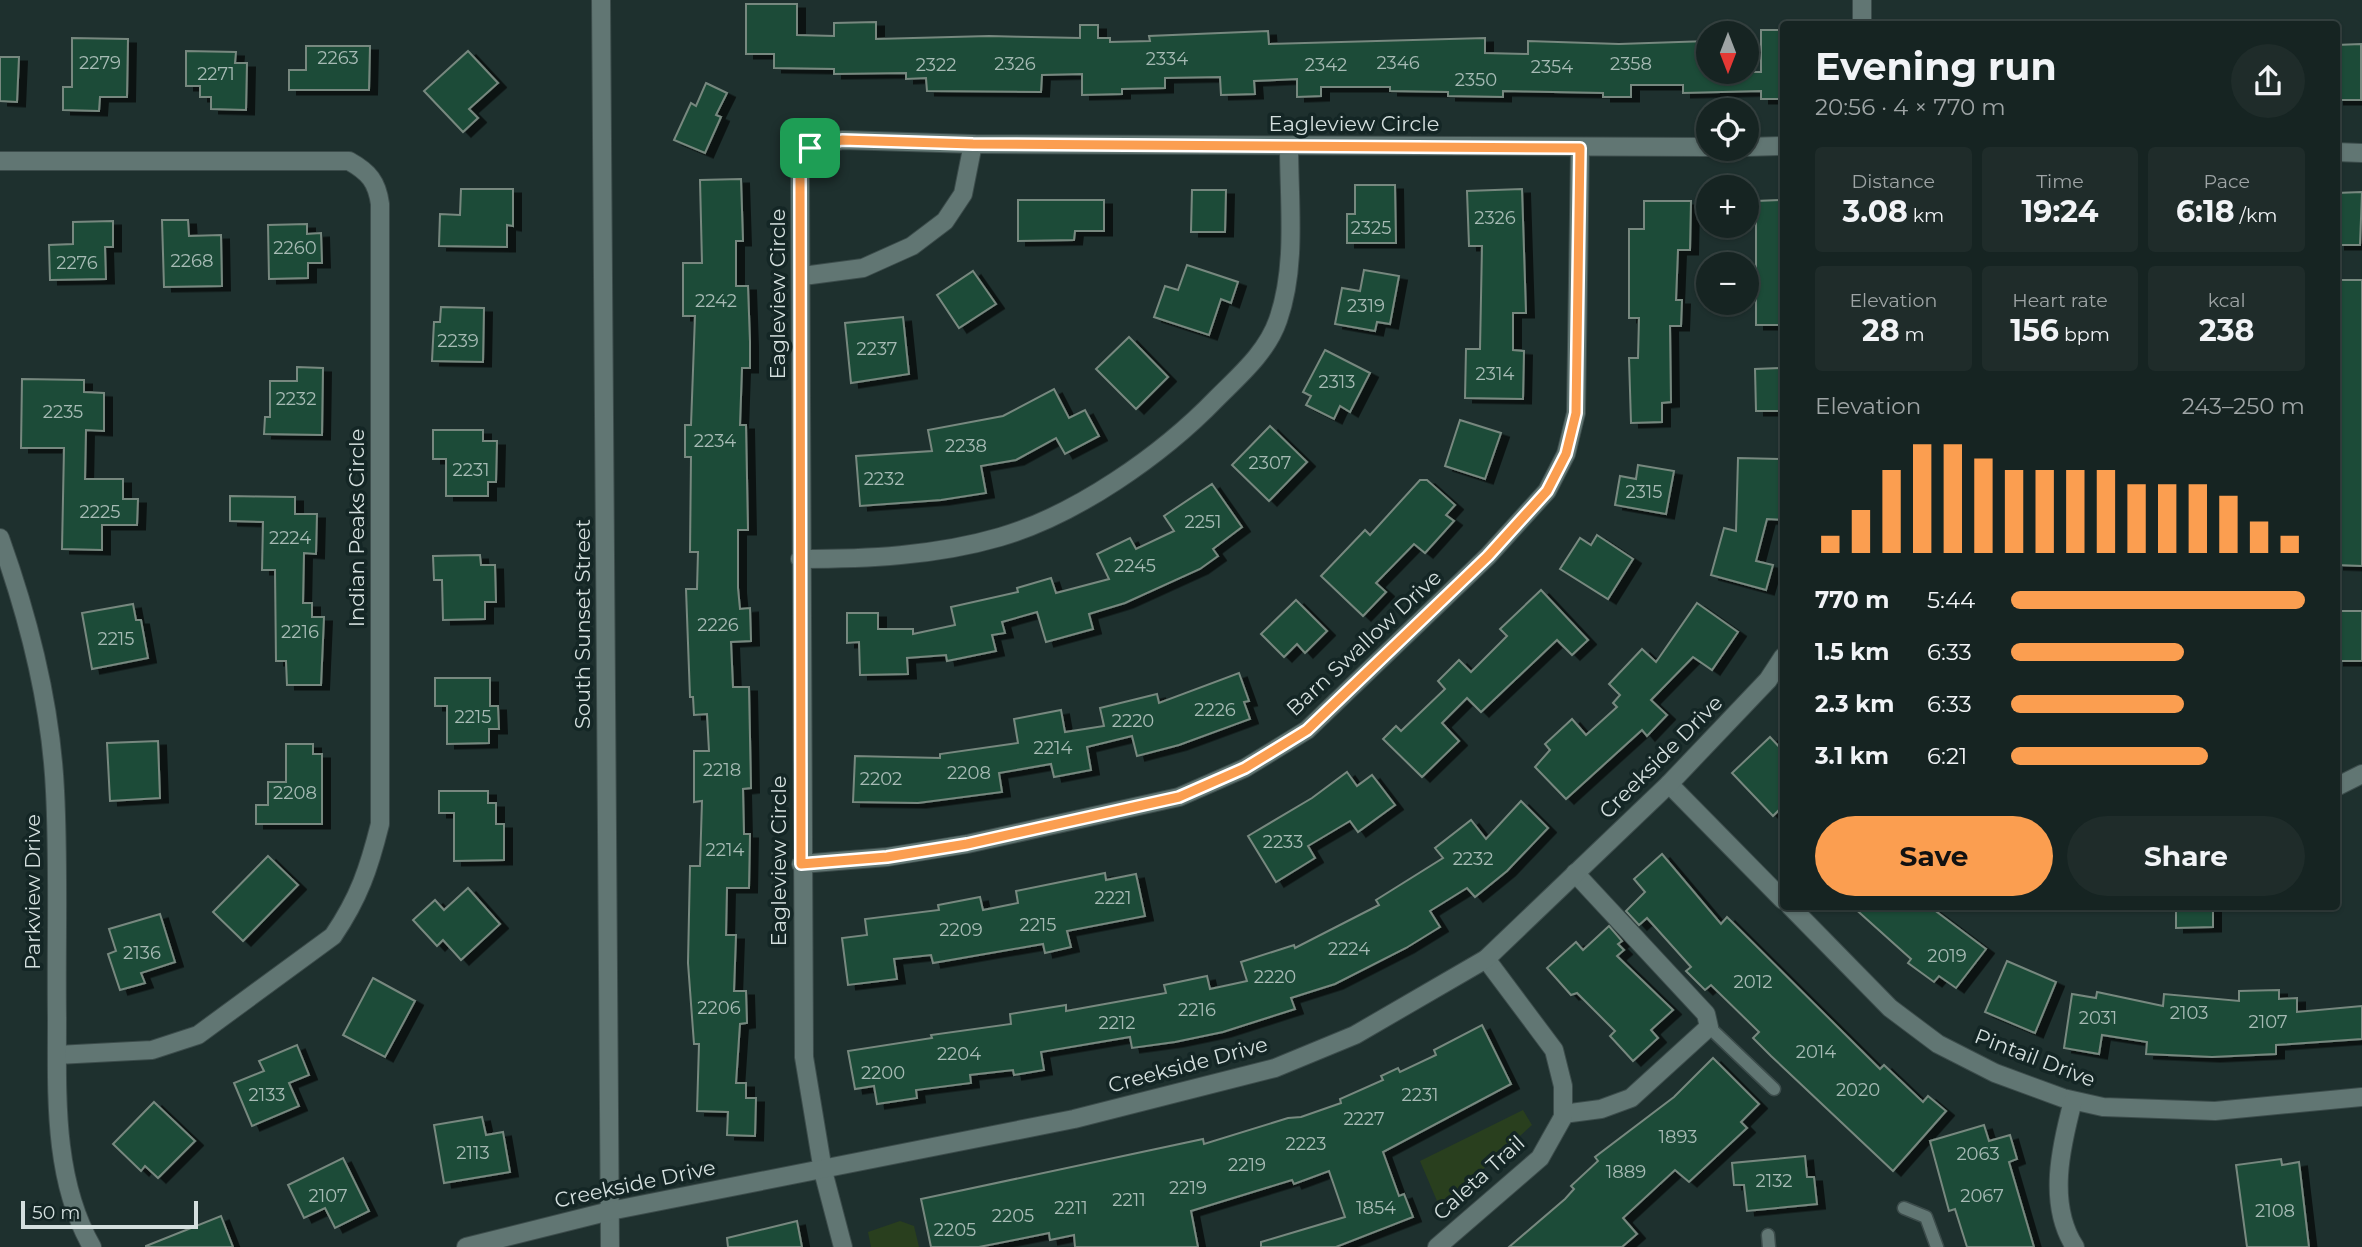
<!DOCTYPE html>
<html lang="en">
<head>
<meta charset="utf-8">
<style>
	:root { --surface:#162422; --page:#1f2c2a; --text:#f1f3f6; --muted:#9ea4a5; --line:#354140; --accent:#fb9e50 }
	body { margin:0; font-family:Montserrat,sans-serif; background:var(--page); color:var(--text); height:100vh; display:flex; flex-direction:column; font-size:26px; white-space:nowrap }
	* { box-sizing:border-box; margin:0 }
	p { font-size:23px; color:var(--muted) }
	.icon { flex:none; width:38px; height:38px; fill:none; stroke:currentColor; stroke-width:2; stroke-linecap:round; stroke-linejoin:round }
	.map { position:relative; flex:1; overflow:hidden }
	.drawer { position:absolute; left:1780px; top:21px; width:560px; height:889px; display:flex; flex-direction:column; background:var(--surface); border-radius:7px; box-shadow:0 2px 5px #0004,0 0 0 2px var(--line) }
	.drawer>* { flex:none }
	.needle { width:46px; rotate:180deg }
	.controls { position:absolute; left:1696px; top:21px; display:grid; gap:14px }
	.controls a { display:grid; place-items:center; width:63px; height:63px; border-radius:50%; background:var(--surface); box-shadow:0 2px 5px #0004,0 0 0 2px var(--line); font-size:35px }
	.scale { position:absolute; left:21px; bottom:18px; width:177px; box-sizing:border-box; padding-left:7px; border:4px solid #d4dfde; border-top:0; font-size:19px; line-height:24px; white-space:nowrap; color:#d4dfde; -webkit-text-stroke:5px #142625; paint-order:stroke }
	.pin { position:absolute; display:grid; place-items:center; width:60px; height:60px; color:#fff; margin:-30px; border-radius:14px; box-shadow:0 4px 10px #0006 }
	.round { display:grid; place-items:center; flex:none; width:74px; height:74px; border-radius:37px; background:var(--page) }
	.headline { display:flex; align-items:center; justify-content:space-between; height:119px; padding:0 35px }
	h1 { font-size:38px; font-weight:700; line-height:52px }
	.figures { display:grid; grid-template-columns:repeat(3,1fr); gap:10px; height:119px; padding:7px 35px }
	.figures div { display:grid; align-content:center; border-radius:7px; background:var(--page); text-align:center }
	.figures b { font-size:30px; font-weight:700 }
	.figures small { font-size:19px; font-weight:400 }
	.figures p { font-size:19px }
	.chart { height:196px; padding:14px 35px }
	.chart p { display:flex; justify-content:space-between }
	.chart svg { width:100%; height:126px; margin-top:7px; stroke:var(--accent); stroke-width:6 }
	.action { display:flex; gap:14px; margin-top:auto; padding:14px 35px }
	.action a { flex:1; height:80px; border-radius:42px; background:var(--accent); color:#111; font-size:28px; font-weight:700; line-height:80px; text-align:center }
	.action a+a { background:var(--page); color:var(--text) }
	ul { padding:0 35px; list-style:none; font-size:23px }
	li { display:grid; grid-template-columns:112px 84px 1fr; align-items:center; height:52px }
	li i { height:18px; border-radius:9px; background:var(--accent) }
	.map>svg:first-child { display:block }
</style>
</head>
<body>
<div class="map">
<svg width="2362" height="1247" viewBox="0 0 2362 1247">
	<defs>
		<filter id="shadow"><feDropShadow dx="8" dy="4.5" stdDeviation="0" flood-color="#0009"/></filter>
	</defs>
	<rect width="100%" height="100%" fill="#1e302e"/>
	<g fill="#293f1e">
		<path d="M1523,1110L1532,1125L1440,1208L1420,1161Z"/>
		<path d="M900,1221L914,1226L919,1247H871L868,1232Z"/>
	</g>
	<g fill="#1e4c38" stroke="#77887f" stroke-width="2" filter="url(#shadow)">
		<path d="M746,4H797V35L834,36V23L876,22V39L989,36L1080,38V25H1098V38H1110V42L1150,41L1149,36L1268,31L1269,44L1485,38V53L1528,54V41L1619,44L1708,41V72H1761V30H1783V99H1761V91L1683,93V85H1631V97H1603V93L1503,91V97L1448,96V92L1390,91V87H1321V96L1297,97V79L1254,81L1255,94L1221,95L1220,77L1165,78V88L1122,89V94L1082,95V74L1042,75L1041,92L927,91L926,78L906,79V73L834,74V69L774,68V54H746Z"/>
		<path d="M72,38L128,39L127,97H100L99,111L63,110V87H72Z"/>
		<path d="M2361,44V100H2336V45Z"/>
		<path d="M306,46H370L369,90H289V70H306Z"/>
		<path d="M186,51L236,52L235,63H247L246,110L211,109V97H200V86H186Z"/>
		<path d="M468,51L498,83L469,109L478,118L463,132L424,91Z"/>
		<path d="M0,57H19L17,102L0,101Z"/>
		<path d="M706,83L727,93L716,115L721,117L705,153L674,140L691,103L696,106Z"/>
		<path d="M741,179L743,241H736V286H748L750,342V368H742L740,425H746L748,530H738V588L740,609L750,608L751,641L731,642L733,687H749L751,788L743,789L744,834H750L749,888H727L726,935H736L734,991H746L747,1023L740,1024L736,1083H746V1098H756L755,1136L727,1135L728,1112L697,1111L699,1044H694L688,963L690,866H700L702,801L694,802V751H709L707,714L694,715L693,697H690L686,589H697L698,552H690L691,457H685V425H691L695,316H683V263H702L700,180Z"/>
		<path d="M1355,185H1395L1396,243H1347V214H1355Z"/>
		<path d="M461,189H513V226L507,225V247L439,246L440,214L460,215Z"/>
		<path d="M1522,189L1526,313H1513V350L1524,351L1523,399L1465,398L1466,349H1480L1482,246H1469L1467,191Z"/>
		<path d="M1192,190H1226L1225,232H1191Z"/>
		<path d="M2362,192L2360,245H2337L2336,193Z"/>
		<path d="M1018,200H1104V231H1075L1074,240L1018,241Z"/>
		<path d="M1783,200V325H1756V201Z"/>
		<path d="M1644,201H1691L1690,250H1678L1676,300H1682L1681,326H1670L1671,402L1662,403V422L1631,423L1629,358H1638L1639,318H1629V229H1644Z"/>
		<path d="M162,220H188L189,236L221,235L222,286L164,287Z"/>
		<path d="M113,221V247H105L106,279L50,280L49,245L73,244V222Z"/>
		<path d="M307,224V234L321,233L322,263H308V278L269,279L268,225Z"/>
		<path d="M1187,265L1238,282L1231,303L1221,299L1209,335L1154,317L1165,286L1178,290Z"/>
		<path d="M1364,270L1399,276L1390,324L1377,322L1375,331L1335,324L1342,288L1360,291Z"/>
		<path d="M973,271L996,304L959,328L937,295Z"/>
		<path d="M2336,280H2362V566L2336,565Z"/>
		<path d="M441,307L484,308L483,362L432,361L434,322H440Z"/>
		<path d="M903,317L909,374L851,383L845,323Z"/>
		<path d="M1129,337L1168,377L1136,409L1096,369Z"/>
		<path d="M1325,350L1370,373L1350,412L1340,406L1334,419L1306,405L1311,396L1303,392Z"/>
		<path d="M297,367L323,368L322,435L264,434L265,417H270V381H297Z"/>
		<path d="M1783,368V411H1756L1755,369Z"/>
		<path d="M22,379L84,380V392L104,393V431L86,430L85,479H123V499H138L137,525H102V550L62,549L64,448H21Z"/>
		<path d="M1054,389L1069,418L1085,410L1099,436L1065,454L1056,438L1016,460L981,466L986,493L941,500L860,506L856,456L932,451L928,430L1003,416Z"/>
		<path d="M1460,420L1501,433L1485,479L1445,466Z"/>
		<path d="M1270,426L1307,462L1269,501L1232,465Z"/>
		<path d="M433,430H483V441H497L496,482H488V496H446V459H433Z"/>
		<path d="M1738,458L1782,459L1783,520L1767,519L1756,561L1773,565L1766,590L1711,575L1724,528L1736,531Z"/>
		<path d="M1638,465L1674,471L1666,514L1615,505L1620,476L1636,479Z"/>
		<path d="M1420,480H1427L1455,505L1446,515L1454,521L1425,553L1414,544L1376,583L1386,592L1363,616L1321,576L1365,530L1370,535Z"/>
		<path d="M1212,484L1242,527L1213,549L1218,556L1200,569L1125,603L1089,614L1093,629L1046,642L1037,612L1002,622L1005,633L992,635L996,651L947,661L946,655L907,658L908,674L860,675L859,642L847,643V613H878V629H913V634L955,625L951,607L1018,592L1017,588L1051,578L1056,593L1109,579L1097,554L1130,538L1136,549L1174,531L1164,516Z"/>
		<path d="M230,496L295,497V514H317L316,554L304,553L303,603H312V617H324L321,685H287L286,661H276L275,570H262L263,522L230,521Z"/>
		<path d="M1597,535L1633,559L1608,599L1560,569L1580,538L1591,545Z"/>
		<path d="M480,555L481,565H495L496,602H485V619L443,620L442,580H434L433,556Z"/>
		<path d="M1541,590L1588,640L1572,655L1557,640L1481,712L1467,698L1442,723L1459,741L1422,777L1383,739L1396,726L1401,731L1445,689L1438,681L1459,660L1471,672L1507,636L1500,629Z"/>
		<path d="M1296,600L1327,631L1305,653L1297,644L1284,657L1261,634Z"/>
		<path d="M1697,603L1738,632L1712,670L1693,657L1651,700L1667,715L1647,736L1642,730L1566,799L1535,767L1550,750L1545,744L1572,719L1586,735L1617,707L1613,703L1620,695L1609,684L1642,649L1656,662Z"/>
		<path d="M133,604L136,620H141L148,658L92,669L82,613Z"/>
		<rect x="2336" y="611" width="26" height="50"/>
		<path d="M1239,673L1249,701L1244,702L1250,719L1179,745L1137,756L1132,736L1087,747L1091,770L1054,777L1051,764L999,773L1002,792L918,803L853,802L855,756L940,758V754L1018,743L1014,719L1061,710L1065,732L1104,726L1100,708L1157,694L1159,703Z"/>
		<path d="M435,678H490V706H498L499,729H489V743L447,744V706H435Z"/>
		<path d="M1770,737L1783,751V806L1773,816L1732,773Z"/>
		<path d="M158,741L160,798L110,801L107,743Z"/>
		<path d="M286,744H313V754H322V824H256V805H268V782H286Z"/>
		<path d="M1347,772L1357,786L1372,775L1395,805L1358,832L1350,821L1308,846L1315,858L1276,882L1248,836L1312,798Z"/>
		<path d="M439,791H488V803H496V824H504V860L454,861V813H439Z"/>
		<path d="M1521,801L1548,828L1507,871L1475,897L1467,888L1430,911L1440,927L1406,948L1335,984L1291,998L1295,1009L1223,1032L1175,1042L1132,1048L1130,1037L1041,1052L1044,1070L1014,1075L1013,1070L970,1075L971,1083L916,1090L917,1098L877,1104L874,1086L855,1089L848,1051L932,1038L931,1035L1011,1024L1010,1014L1066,1005V1011L1166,993L1164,985L1207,976L1210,989L1247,981L1241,962L1294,945L1295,948L1379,905L1376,900L1443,858L1435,848L1471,820L1486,839Z"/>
		<path d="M1662,854L1721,924L1727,917L1880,1069L1884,1065L1923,1102L1928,1096L1946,1111L1893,1171L1771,1056L1753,1038L1759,1032L1711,985L1705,990L1686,971L1691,967L1647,918L1639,925L1626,911L1645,892L1634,879Z"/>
		<path d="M268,856L298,885L243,941L213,912Z"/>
		<path d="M1105,873L1106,880L1136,874L1145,916L1067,931L1071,947L1045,953L1043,944L933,963L931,955L894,959L897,979L848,985L842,938L867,935L865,919L939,910L938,905L980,897L983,910L1018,903L1016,891Z"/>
		<path d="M468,888L500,924L461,960L443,940L437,946L413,920L435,900L444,910Z"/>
		<path d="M1852,906H1929L1986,949L1956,988L1939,976L1934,982L1908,963L1911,959Z"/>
		<path d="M2176,906H2213V927L2176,928Z"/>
		<path d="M160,914L175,962L141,973L145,983L120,990L108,954L116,951L109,929Z"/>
		<path d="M1609,926L1622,941L1618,944L1624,950L1617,956L1673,1010L1651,1030L1658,1038L1633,1061L1610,1036L1615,1031L1577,993L1571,995L1547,968L1576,942L1583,950Z"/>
		<path d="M2007,961L2056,982L2035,1033L1985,1012Z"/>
		<path d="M373,978L415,1001L385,1057L343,1035Z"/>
		<path d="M2279,990V999L2297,998V1012L2362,1006V1039L2276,1045V1054L2212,1057L2146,1054L2147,1042L2102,1035L2099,1054L2064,1048L2072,994L2096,998L2097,992L2163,1006L2164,994L2239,1001V991Z"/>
		<path d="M1482,1025L1511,1084L1383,1152L1399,1196L1404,1194L1413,1217L1336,1247H1261V1242L1345,1217L1329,1171L1294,1184L1292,1180L1191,1211L1198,1247H1075L1074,1235L1050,1240L1049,1233L979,1247H931L921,1199L1203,1139L1204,1144L1288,1118L1301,1117L1341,1103L1340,1099L1383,1080L1381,1076L1398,1068L1400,1072L1436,1055L1434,1050Z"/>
		<path d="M297,1045L309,1075L289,1083L299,1106L252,1126L234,1083L264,1071L259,1061Z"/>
		<path d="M1713,1058L1759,1104L1741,1122L1747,1128L1689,1182L1675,1170L1623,1218L1637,1234L1622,1247H1509L1565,1199L1574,1189L1571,1186L1598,1161L1595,1157L1674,1097Z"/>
		<path d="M154,1102L195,1141L158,1178L145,1166L141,1171L113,1144Z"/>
		<path d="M482,1117L486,1135L503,1132L510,1172L444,1183L434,1125Z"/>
		<path d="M1984,1125L1989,1141L2010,1135L2017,1159L2009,1162L2034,1247H1967L1955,1209L1949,1211L1930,1141Z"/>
		<path d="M1805,1156L1807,1177H1814L1817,1204L1747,1211L1744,1185H1734L1732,1163Z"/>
		<path d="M343,1158L369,1211L335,1228L325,1208L304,1218L288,1185Z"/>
		<path d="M2281,1159L2282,1165L2299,1162L2309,1247H2247L2236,1165Z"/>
		<path d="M221,1216L233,1247H146V1246Z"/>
		<path d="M797,1221L802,1247H728L727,1238Z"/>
	</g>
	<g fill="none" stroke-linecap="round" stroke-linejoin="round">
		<g stroke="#3c4c4b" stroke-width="15">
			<g id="service">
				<path d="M1709,1027L1774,1089"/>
				<path d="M1904,1208L1926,1217L1937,1247"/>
				<path d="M1768,1235L1769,1247"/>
			</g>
		</g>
		<g stroke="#3c4c4b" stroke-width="20">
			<g id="minor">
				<path d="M1746,147L1783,146"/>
				<path d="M2336,152L2362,153"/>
				<path d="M0,161H349C369,172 377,182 380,204V824C369,868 359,898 333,936L198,1035L152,1050L57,1055"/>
				<path d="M803,276L863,268L912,246L945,221L963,194L973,144"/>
				<path d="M0,538C29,619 51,705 55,791C59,867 56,943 57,1019C57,1095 53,1179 92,1247"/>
				<path d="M800,559C866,559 935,556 1000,537C1076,515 1162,455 1217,398C1240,375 1267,352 1278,320C1297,266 1289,203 1289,146"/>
				<path d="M1669,784L1783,900"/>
				<path d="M2336,787L2362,774"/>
				<path d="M801,864L887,857L967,844L1179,797L1245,768L1307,730L1488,556L1547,491L1566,454L1576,413L1580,148"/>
				<path d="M1790,906L1890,1008L1938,1044L1995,1073L2063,1098L2103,1107L2215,1111L2362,1097"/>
				<path d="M2073,1101C2061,1146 2047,1204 2075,1247"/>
				<path d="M1563,1114L1601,1109L1631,1098L1709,1027L1706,1014L1575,873"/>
				<path d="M843,1247L823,1171L804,1057L800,174L810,148L842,140L973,144L1708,147"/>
				<path d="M1437,1247L1540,1158L1563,1117V1086L1554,1050L1486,959"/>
			</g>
		</g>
		<g stroke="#3c4c4b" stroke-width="20">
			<g id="tertiary">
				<path d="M601,0L610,1247"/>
				<path d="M1862,24V0"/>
				<path d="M466,1247L610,1211L1074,1119L1275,1068L1355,1035L1486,959L1669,784L1768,680L1783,657"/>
			</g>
		</g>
		<use href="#service" stroke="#617673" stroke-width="12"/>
		<use href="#minor" stroke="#617673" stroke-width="18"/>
		<use href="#tertiary" stroke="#617673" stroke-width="18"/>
	</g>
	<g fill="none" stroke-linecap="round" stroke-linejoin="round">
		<g stroke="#fff" stroke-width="14">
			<path id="route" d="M842,140L973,144L1580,148L1576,413L1566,454L1547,491L1488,556L1307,730L1245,768L1179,797L967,844L887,857L801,864L800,174L810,148Z"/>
		</g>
		<use href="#route" stroke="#fb9e50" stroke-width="9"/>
	</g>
	<g text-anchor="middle" stroke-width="7" stroke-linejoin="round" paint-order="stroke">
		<g font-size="18" fill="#a6bab4">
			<text x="338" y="64">2263</text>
			<text x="1167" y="65">2334</text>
			<text x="100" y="69">2279</text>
			<text x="1398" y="69">2346</text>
			<text x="1015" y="70">2326</text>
			<text x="1631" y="70">2358</text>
			<text x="936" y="71">2322</text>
			<text x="1326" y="71">2342</text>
			<text x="1552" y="73">2354</text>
			<text x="216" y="80">2271</text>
			<text x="1476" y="86">2350</text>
			<text x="1495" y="224">2326</text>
			<text x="1371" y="234">2325</text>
			<text x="295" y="254">2260</text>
			<text x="192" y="267">2268</text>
			<text x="77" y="269">2276</text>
			<text x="716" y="307">2242</text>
			<text x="1366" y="312">2319</text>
			<text x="458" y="347">2239</text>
			<text x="877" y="355">2237</text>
			<text x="1495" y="380">2314</text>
			<text x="1337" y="388">2313</text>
			<text x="296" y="405">2232</text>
			<text x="63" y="418">2235</text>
			<text x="715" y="447">2234</text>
			<text x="966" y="452">2238</text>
			<text x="1270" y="469">2307</text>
			<text x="471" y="476">2231</text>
			<text x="884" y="485">2232</text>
			<text x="1644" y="498">2315</text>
			<text x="100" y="518">2225</text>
			<text x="1203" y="528">2251</text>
			<text x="290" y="544">2224</text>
			<text x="1135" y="572">2245</text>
			<text x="718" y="631">2226</text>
			<text x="300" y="638">2216</text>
			<text x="116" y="645">2215</text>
			<text x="1215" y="716">2226</text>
			<text x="473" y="723">2215</text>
			<text x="1133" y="727">2220</text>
			<text x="1053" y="754">2214</text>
			<text x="722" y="776">2218</text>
			<text x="969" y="779">2208</text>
			<text x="881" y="785">2202</text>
			<text x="295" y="799">2208</text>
			<text x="1283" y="848">2233</text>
			<text x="725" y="856">2214</text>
			<text x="1473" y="865">2232</text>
			<text x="1113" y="904">2221</text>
			<text x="1038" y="931">2215</text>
			<text x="961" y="936">2209</text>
			<text x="1349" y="955">2224</text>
			<text x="142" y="959">2136</text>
			<text x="1947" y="962">2019</text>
			<text x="1275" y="983">2220</text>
			<text x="1753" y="988">2012</text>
			<text x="719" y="1014">2206</text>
			<text x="1197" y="1016">2216</text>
			<text x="2189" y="1019">2103</text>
			<text x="2098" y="1024">2031</text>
			<text x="2268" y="1028">2107</text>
			<text x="1117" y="1029">2212</text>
			<text x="1816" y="1058">2014</text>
			<text x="959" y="1060">2204</text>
			<text x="883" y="1079">2200</text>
			<text x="1858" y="1096">2020</text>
			<text x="267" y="1101">2133</text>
			<text x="1420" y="1101">2231</text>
			<text x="1364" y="1125">2227</text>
			<text x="1678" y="1143">1893</text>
			<text x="1306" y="1150">2223</text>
			<text x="473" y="1159">2113</text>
			<text x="1978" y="1160">2063</text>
			<text x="1247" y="1171">2219</text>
			<text x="1626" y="1178">1889</text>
			<text x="1774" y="1187">2132</text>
			<text x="1188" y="1194">2219</text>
			<text x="328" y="1202">2107</text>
			<text x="1982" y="1202">2067</text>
			<text x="1129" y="1206">2211</text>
			<text x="1071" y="1214">2211</text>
			<text x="1376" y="1214">1854</text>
			<text x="2275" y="1217">2108</text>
			<text x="1013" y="1222">2205</text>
			<text x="955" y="1236">2205</text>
		</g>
		<g font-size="21" fill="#d4dfde" stroke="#142625">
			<text x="1354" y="131">Eagleview Circle</text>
			<text transform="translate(778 294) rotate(-90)" y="7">Eagleview Circle</text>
			<text transform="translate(357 528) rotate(-90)" y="7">Indian Peaks Circle</text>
			<text transform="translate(583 624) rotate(-90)" y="7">South Sunset Street</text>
			<text transform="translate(1364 643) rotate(-43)" y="7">Barn Swallow Drive</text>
			<text transform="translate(1661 757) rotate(-45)" y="7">Creekside Drive</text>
			<text transform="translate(779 861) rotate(-90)" y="7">Eagleview Circle</text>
			<text transform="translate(33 892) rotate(-90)" y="7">Parkview Drive</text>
			<text transform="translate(2035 1058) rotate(21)" y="7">Pintail Drive</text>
			<text transform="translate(1188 1065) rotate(-15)" y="7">Creekside Drive</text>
			<text transform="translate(1479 1178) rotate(-42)" y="7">Caleta Trail</text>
			<text transform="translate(635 1184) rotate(-12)" y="7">Creekside Drive</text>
		</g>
	</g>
</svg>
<div class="controls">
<a><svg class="needle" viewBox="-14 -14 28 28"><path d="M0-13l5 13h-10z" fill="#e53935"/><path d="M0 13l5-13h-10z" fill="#9ea4a5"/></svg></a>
<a><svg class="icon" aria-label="locate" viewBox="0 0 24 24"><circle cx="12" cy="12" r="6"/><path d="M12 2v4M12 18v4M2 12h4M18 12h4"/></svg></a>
<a>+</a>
<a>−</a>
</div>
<div class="scale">50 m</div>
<div class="pin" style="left:810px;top:148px;background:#1e9e55"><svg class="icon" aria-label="arrive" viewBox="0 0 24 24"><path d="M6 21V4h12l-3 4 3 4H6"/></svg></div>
<section class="drawer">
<div class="headline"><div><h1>Evening run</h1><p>20:56 · 4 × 770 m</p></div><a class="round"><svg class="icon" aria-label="share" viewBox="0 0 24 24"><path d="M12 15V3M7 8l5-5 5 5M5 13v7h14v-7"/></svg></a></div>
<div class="figures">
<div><p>Distance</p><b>3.08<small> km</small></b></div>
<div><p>Time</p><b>19:24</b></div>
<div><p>Pace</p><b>6:18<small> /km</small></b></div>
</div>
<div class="figures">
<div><p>Elevation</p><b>28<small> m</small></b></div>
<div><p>Heart rate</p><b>156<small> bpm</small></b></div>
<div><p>kcal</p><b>238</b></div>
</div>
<div class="chart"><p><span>Elevation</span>243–250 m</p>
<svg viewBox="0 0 160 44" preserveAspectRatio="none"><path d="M5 44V38M15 44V29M25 44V15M35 44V6M45 44V6M55 44V11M65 44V15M75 44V15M85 44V15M95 44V15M105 44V20M115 44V20M125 44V20M135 44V24M145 44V33M155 44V38"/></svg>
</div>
<ul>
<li><b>770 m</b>5:44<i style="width:100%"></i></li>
<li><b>1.5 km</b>6:33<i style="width:59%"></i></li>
<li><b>2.3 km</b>6:33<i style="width:59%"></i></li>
<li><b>3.1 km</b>6:21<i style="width:67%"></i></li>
</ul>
<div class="action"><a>Save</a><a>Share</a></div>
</section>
</div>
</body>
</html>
